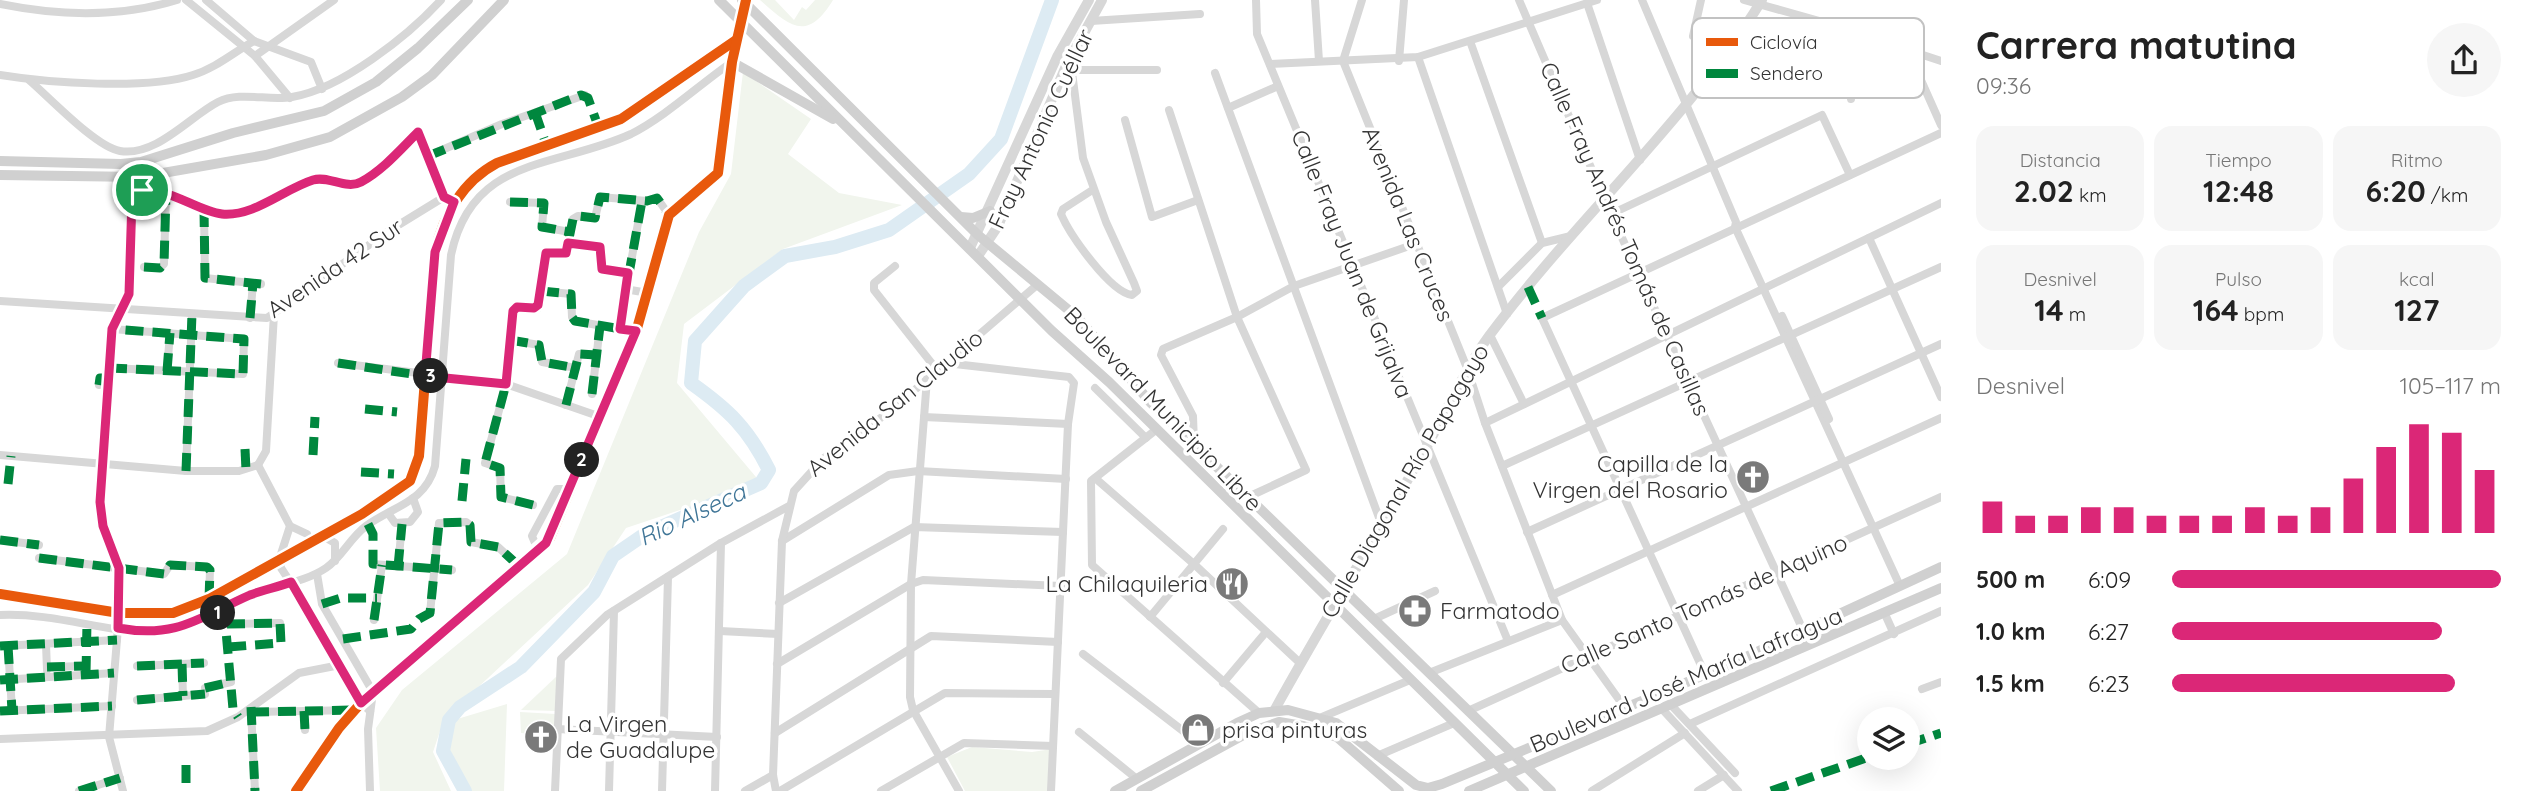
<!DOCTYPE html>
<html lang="es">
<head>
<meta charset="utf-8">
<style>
	:root { --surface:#fff; --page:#f6f6f6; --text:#222; --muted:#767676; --accent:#db2777 }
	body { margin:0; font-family:Quicksand,sans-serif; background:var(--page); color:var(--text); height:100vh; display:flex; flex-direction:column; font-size:26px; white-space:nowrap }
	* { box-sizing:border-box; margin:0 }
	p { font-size:23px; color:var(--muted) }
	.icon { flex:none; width:38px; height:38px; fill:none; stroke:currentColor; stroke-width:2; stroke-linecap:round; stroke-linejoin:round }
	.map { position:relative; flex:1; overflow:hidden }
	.sheet { display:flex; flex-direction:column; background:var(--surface); width:595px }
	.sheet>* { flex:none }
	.buttons { position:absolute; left:1857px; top:707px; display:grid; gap:14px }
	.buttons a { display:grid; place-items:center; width:63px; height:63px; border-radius:50%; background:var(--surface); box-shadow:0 7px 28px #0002; font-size:35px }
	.pin { position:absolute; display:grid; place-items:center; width:60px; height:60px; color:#fff; margin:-30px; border:4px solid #fff; border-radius:50%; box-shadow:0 2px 7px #0007 }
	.km { position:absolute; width:35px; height:35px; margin:-18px; border-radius:50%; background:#222; color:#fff; font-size:19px; line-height:35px; text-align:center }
	.round { display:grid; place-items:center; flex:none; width:74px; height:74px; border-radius:37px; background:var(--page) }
	.overview { display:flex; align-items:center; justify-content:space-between; height:119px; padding:0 35px }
	h1 { font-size:38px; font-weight:700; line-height:52px }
	.stats { display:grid; grid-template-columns:repeat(3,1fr); gap:10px; height:119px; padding:7px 35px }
	.stats div { display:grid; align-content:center; border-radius:18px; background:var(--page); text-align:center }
	.stats b { font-size:30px; font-weight:700 }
	.stats small { font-size:19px; font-weight:400 }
	.stats p { font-size:19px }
	.chart { height:196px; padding:14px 35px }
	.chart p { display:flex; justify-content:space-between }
	.chart svg { width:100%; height:126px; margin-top:7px; stroke:var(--accent); stroke-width:6 }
	ul { padding:0 35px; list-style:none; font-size:23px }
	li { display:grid; grid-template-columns:112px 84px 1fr; align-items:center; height:52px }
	li i { height:18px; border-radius:9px; background:var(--accent) }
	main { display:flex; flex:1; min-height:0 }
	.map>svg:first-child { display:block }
</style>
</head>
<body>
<main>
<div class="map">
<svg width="1941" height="791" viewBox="0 0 1941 791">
	<rect width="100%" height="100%" fill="#fff"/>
	<g fill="#f1f5ed">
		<path d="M760,0H775L794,20L802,7L806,10L815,0H833C807,43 789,26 760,0Z"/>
		<path d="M743,72L811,119L788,154L839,193L902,205L783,249L684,324L677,383L761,483L626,528L588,585L444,719L433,752L451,791H380L376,728L402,690L567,554L699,232L731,174Z"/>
		<path d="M557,676V711L521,710Z"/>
		<path d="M507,704L504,791H467L447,747L454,720Z"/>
		<path d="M520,712L556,714L555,736L521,733Z"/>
		<path d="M972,747L1032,752L1052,749L1050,791H965L947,757Z"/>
	</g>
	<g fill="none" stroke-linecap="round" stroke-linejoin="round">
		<path stroke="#ddebf3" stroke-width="14" d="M465,791L443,751L449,720L460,707L521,667L594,592L613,556L645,534L761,483L769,470C748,428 729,410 691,383L695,341L744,286L785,256L835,247L889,230L969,174L1001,139L1052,0"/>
		<g stroke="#d7d7d7" stroke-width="8">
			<path d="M186,0L255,56L290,98"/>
			<path d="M206,0L254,41L311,62L322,89"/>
			<path d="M1256,0L1257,34L1508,641"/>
			<path d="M1315,0L1319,61"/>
			<path d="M1362,0L1343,61L1467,368L1485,423L1562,620L1625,708"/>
			<path d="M1519,0L1611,214L1803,630"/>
			<path d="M1642,0L1736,222L1735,227L1900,586"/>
			<path d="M1744,0L1823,22L1941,61"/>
			<path d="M1587,3L1640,160"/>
			<path d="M0,4C59,16 119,18 177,0"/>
			<path d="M1091,21L1200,14"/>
			<path d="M1843,29L1851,99"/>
			<path d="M1693,36L1701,0"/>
			<path d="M1470,41L1542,243"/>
			<path d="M1878,41L1884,90"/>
			<path d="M1908,51L1941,125"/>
			<path d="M255,56L334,0"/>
			<path d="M1418,57L1507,314"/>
			<path d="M1399,61L1404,0"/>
			<path d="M1270,64L1418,57L1597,0"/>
			<path d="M1070,70H1157"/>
			<path d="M1072,72L1083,158L1106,222L1134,283L1137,291L1132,295C1110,292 1070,235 1061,214L1063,209L1094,189"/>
			<path d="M1215,73L1381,523"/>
			<path d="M0,75C49,83 147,90 193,75C216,68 234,52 254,41"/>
			<path d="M29,80C50,98 96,147 120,151C156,157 189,117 218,102C240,91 268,101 292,97C341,89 408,36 441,0"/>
			<path d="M1228,108L1278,86"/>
			<path d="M1169,110L1237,317L1306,470L1248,497"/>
			<path d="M1125,120L1152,217L1198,200"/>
			<path d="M428,156L502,124L585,95"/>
			<path d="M510,202L544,203L542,227L570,232"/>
			<path d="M204,209L205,278L261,284"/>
			<path d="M1611,214L1822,115L1850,175"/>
			<path d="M1869,238L1941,397"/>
			<path d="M568,243L600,247L602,269L628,273"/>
			<path d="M895,266L874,283V290L937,370"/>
			<path d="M144,267L160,268L164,264L166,194"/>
			<path d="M1498,287L1542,243L1571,236"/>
			<path d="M625,289L648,293"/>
			<path d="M541,291L571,294L572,317L575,321L636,332"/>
			<path d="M0,301L267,318L387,232L444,197L449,199"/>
			<path d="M1782,316L1829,419"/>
			<path d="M250,318L253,283"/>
			<path d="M619,329L642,201"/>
			<path d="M1490,335L1524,404"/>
			<path d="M510,340L539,345L542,362L576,368"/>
			<path d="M338,363L506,384L601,417"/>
			<path d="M946,363L1069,377L1074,383L1068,424L1051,791"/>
			<path d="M109,368L243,374L244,339L112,329"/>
			<path d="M167,371L170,333"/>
			<path d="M927,379L911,584L910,697L913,710L959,791"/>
			<path d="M99,385L100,378H109"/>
			<path d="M1095,388L1146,438"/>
			<path d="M592,394L600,326"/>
			<path d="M566,405L579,354L596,355"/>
			<path d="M924,417L1068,424"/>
			<path d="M1485,423L1941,203"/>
			<path d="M1157,429L1091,481L1092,565L1259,713"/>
			<path d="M1194,444L1193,416L1161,355L1163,349L1237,317L1294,286L1415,244"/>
			<path d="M0,455L186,471H239L258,465"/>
			<path d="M258,465L290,526L280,557L281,568L312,615L361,703L370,711"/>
			<path d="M258,465L266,451L274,314"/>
			<path d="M1502,466L1941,267"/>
			<path d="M186,471L192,314"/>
			<path d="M1095,478L1195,565L1300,663"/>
			<path d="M533,505L501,497L500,468L485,463L506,384L514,308H537L546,253H566L573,219L578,216L595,218L600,197L647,201L657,198L669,215"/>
			<path d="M388,513L395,523L410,522L418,512L413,498"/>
			<path d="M290,526L307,534"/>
			<path d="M1527,532L1941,344"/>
			<path d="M321,535L335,543V561"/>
			<path d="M0,540L39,545"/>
			<path d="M782,541L889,475L918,471L1066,479"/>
			<path d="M538,550L532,536L557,489H569"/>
			<path d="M39,558L164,574L170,565L207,567L210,570L209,599"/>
			<path d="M373,564L452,570"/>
			<path d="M398,567L402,524"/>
			<path d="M317,574L322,604L373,692"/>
			<path d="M0,594L119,613H173L209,599L362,514L410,481L419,456L435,252C443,215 463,181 497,163L621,119L736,40"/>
			<path d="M1552,595L1941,418"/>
			<path d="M779,603L914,527L1063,532"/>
			<path d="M224,609L227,624L280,623"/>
			<path d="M1884,612L1894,634"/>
			<path d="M430,613L439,523L466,522L470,525L471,542L498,547L519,566"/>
			<path d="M0,615C47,613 90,627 137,632C184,637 215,608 256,593C279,585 305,582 326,568C342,557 350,538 366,526C393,506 425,503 435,466L451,255C472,155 557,168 631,134C665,117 700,84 732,62"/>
			<path d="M1150,617L1223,529"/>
			<path d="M1374,619L1435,591"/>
			<path d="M374,620L382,565"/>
			<path d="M720,631L778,634"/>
			<path d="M46,644L47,670"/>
			<path d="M0,646L117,640"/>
			<path d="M8,646L12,710"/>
			<path d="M1083,654L1200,744"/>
			<path d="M182,664L183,696"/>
			<path d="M777,664L911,584L923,580L1061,586"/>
			<path d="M137,666L204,663"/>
			<path d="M47,667L86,666V674"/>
			<path d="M1429,673L1562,620"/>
			<path d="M1705,674L1542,318L1941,133"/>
			<path d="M0,680L114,673"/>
			<path d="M1223,683L1266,632"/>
			<path d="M205,688L231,682"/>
			<path d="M1922,689L1941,682"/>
			<path d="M137,700L205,694"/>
			<path d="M1672,706L1735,773"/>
			<path d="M251,710L255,791"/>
			<path d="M1663,710L1738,791"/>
			<path d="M0,711L112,706"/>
			<path d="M304,711L305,730"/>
			<path d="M1468,711L1941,497"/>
			<path d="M251,712L356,710"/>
			<path d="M1322,717L1410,680"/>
			<path d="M1690,724L1941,611"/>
			<path d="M557,729L717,737"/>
			<path d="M1079,732L1137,779"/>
			<path d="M775,733L931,636L1058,642"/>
			<path d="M0,739L207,731L238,717L299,673L340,665"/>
			<path d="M1377,756L1454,723"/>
			<path d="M79,791L120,778"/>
			<path d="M123,791L109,737L120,603L119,568L103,526L100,502L112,329L129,294L132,199L135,194C161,181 195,211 222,214C254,217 284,189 313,180C328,175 346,190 361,182C383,170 400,150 418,132L444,197"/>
			<path d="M296,791L339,728L361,703L550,538L636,332L669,215L718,173L738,26"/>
			<path d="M370,791L368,729L373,692"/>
			<path d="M555,791L561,659L607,615L721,543L789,506"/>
			<path d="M609,791L614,611"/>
			<path d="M662,791L668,577"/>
			<path d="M715,791L721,543"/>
			<path d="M745,791L773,775"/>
			<path d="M776,791L773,775L782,541L794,491L824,458L889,412L1037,285"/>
			<path d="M780,791L945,693L1054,694"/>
			<path d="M881,791L964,743L1053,746"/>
			<path d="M1592,791L1685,733"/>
			<path d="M1698,791L1724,775"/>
		</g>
		<g stroke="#d7d7d7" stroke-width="10">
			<path d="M970,248L1057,57L1089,0"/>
			<path d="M978,256L998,226L1066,66L1102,0"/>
			<path d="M1274,711C1323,622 1377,535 1427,446C1448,409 1464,370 1489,336C1575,220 1685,124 1762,0"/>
		</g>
		<g stroke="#d0d0d0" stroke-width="10">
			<path d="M719,0L1052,331L1109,382L1524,791"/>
			<path d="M742,0L978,235L1077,317L1151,403L1551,791"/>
			<path d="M732,62L833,119"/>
			<path d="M0,161L121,164L141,162L233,133L324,111L376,82L418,48L468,0"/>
			<path d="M0,175L140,177L266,155L330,137L402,97L432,75L504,0"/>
			<path d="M961,217L973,218L990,211"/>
			<path d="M1115,791L1237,723L1259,713L1288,710L1336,723L1416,785L1428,788L1442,784L1733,663L1941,567"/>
			<path d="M1141,791L1245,734L1279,722L1303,726L1337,737L1399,791"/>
			<path d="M1469,791L1941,588"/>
		</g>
		<path stroke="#d7d7d7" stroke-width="8" d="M738,26L746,0"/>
		<g stroke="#00873e" stroke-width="9" stroke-dasharray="18 9" stroke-linecap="butt">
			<path d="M535,112L546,144"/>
			<path d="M428,156L581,95L588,98L598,126"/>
			<path d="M510,202L544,203L542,227L570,232"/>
			<path d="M204,209L205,278L261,284"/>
			<path d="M568,243L600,247L602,269L628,273"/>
			<path d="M144,267L160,268L164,264L166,194"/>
			<path d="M1528,287L1542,318"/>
			<path d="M541,291L571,294L572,317L575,321L627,330"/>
			<path d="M250,318L253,283"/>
			<path d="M619,329L642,201"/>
			<path d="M510,340L539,345L542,362L576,368"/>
			<path d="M338,363L425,376"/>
			<path d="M109,368L243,374L244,339L112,329"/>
			<path d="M167,371L170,333"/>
			<path d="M99,385L100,378H109"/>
			<path d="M592,394L600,326"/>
			<path d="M566,405L579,354L596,355"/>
			<path d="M365,409L397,412"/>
			<path d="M245,449L246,470"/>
			<path d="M313,455L315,417"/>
			<path d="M186,471L192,314"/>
			<path d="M361,472L394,474"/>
			<path d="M8,484L11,456"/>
			<path d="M462,501L466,459"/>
			<path d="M533,505L501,497L500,468L485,463L506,384L514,308H537L546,253H566L573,219L578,216L595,218L600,197L647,201L657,198L669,215"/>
			<path d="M368,524L373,534V564L452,570"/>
			<path d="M0,540L39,545"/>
			<path d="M39,558L164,574L170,565L207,567L210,570L209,599"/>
			<path d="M398,567L402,524"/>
			<path d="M322,604L341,598H377"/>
			<path d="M224,609L233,709L238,717"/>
			<path d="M374,620L382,565"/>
			<path d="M227,624L280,623L281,643L228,647"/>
			<path d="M343,639L411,629L419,619L430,613L439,523L466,522L470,525L471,542L498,547L519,566"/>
			<path d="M0,646L117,640"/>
			<path d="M8,646L12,710"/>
			<path d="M182,664L183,696"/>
			<path d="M137,666L204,663"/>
			<path d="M47,667L86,666"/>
			<path d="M86,674L87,622"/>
			<path d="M0,680L114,673"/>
			<path d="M205,688L231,682"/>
			<path d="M137,700L205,694"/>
			<path d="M251,707L255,791"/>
			<path d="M0,711L112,706"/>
			<path d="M304,711L305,730"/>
			<path d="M251,712L356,710"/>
			<path d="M1908,744L1941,733"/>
			<path d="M186,765V791"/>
			<path d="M79,791L120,778"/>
			<path d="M1771,791L1869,757"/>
		</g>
		<g stroke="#fff" stroke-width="15">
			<g id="cycleway">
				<path d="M0,594L119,613H173L209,599L362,514L410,481L419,456L435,252C443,215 463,181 497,163L621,119L736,40"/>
				<path d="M296,791L339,728L361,703L550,538L636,332L669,215L718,173L732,62L746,0"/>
			</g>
		</g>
		<use href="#cycleway" stroke="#e8590c" stroke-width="10"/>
	</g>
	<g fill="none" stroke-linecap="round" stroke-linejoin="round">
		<g stroke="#fff" stroke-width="14">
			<path id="route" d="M418,132L444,197L454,202L435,252L425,376L506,384L513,311L517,307L534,308L538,305L546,253H566L568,243L600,247L602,269L628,273L620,329L636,331L546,543L361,703L291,582C278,587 263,590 250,595C200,617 177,639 118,628L119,568L103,526L100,502L112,329L129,294L132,199L135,194C162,181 195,211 222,214C254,217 284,189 313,180C328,175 346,190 361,182C383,170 400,150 418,132Z"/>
		</g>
		<use href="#route" stroke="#db2777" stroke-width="9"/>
	</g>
	<defs>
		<g id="church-disc" transform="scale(1.75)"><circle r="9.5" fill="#7a7a7a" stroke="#fff"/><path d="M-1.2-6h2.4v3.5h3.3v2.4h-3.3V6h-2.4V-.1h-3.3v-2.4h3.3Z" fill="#fff"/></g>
		<g id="restaurant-disc" transform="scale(1.75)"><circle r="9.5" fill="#7a7a7a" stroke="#fff"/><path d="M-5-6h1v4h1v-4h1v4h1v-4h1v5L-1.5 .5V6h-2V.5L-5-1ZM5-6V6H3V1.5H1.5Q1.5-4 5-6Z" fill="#fff"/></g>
		<g id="pharmacy-disc" transform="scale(1.75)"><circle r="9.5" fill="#7a7a7a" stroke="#fff"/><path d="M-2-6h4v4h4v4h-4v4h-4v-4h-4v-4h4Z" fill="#fff"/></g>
		<g id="shop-disc" transform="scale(1.75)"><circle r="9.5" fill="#7a7a7a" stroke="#fff"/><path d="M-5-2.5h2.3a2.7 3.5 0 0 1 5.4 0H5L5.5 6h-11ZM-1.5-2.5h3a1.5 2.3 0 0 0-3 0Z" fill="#fff"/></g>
	</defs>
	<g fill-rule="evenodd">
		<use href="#church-disc" x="1753" y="477"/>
		<use href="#restaurant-disc" x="1232" y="584"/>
		<use href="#pharmacy-disc" x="1415" y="611"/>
		<use href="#shop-disc" x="1198" y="730"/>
		<use href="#church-disc" x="541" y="737"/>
	</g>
	<g text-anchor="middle" stroke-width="7" stroke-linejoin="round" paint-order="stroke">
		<g font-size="23" fill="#333" stroke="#fff">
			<text transform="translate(1041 129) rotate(-65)" y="8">Fray Antonio Cuéllar</text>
			<text transform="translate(1408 224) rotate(68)" y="8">Avenida Las Cruces</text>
			<text transform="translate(1625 239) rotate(66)" y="8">Calle Fray Andrés Tomás de Casillas</text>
			<text transform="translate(1352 264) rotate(68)" y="8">Calle Fray Juan de Grijalva</text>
			<text transform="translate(335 268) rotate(-34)" y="8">Avenida 42 Sur</text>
			<text transform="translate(895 403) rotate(-39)" y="8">Avenida San Claudio</text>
			<text transform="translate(1163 409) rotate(46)" y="8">Boulevard Municipio Libre</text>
			<text transform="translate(1405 481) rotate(-60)" y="8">Calle Diagonal Río Papagayo</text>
			<text transform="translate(1704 604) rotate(-24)" y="8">Calle Santo Tomás de Aquino</text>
			<text transform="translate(1686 680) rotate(-23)" y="8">Boulevard José María Lafragua</text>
		</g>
		<g font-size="23" fill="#333" stroke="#fff" text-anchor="start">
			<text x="1728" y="472" text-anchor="end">Capilla de la<tspan x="1728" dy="26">Virgen del Rosario</tspan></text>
			<text x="1208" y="592" text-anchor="end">La Chilaquileria</text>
			<text x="1440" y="619">Farmatodo</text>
			<text x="566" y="732">La Virgen<tspan x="566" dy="26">de Guadalupe</tspan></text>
			<text x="1222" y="738">prisa pinturas</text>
		</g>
		<g font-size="24" font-style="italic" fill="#3f7597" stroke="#fff">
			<text transform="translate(692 515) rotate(-25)" y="8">Rio Alseca</text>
		</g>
	</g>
	<rect x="1692" y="18" width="232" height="80" rx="10" fill="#fff" stroke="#c2c2c2" stroke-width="2"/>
	<rect x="1706" y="38" width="32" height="8" fill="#e8590c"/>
	<rect x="1706" y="69" width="32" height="9" fill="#00873e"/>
	<g font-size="19" fill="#333">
		<text x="1750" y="49">Ciclovía</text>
		<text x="1750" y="80">Sendero</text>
	</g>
</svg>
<div class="buttons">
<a><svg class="icon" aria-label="layers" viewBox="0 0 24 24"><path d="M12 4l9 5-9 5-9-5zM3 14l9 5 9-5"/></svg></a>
</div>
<div class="pin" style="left:142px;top:190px;background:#1e9e55"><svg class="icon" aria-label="arrive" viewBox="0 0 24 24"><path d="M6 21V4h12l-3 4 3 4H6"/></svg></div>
<b class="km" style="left:218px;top:613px">1</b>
<b class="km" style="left:582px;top:460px">2</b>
<b class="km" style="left:431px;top:376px">3</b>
</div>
<section class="sheet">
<div class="overview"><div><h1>Carrera matutina</h1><p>09:36</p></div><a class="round"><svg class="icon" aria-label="share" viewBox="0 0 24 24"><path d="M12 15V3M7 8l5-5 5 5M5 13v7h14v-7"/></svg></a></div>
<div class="stats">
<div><p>Distancia</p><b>2.02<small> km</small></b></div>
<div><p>Tiempo</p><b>12:48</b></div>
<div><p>Ritmo</p><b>6:20<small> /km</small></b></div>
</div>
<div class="stats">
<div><p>Desnivel</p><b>14<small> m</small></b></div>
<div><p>Pulso</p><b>164<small> bpm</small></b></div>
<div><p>kcal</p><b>127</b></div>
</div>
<div class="chart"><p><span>Desnivel</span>105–117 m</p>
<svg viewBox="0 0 160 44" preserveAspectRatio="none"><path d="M5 44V33M15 44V38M25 44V38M35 44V35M45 44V35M55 44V38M65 44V38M75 44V38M85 44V35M95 44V38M105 44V35M115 44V25M125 44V14M135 44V6M145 44V9M155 44V22"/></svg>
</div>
<ul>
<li><b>500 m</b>6:09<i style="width:100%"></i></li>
<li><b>1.0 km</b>6:27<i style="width:82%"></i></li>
<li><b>1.5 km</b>6:23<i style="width:86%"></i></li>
</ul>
</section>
</main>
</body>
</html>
